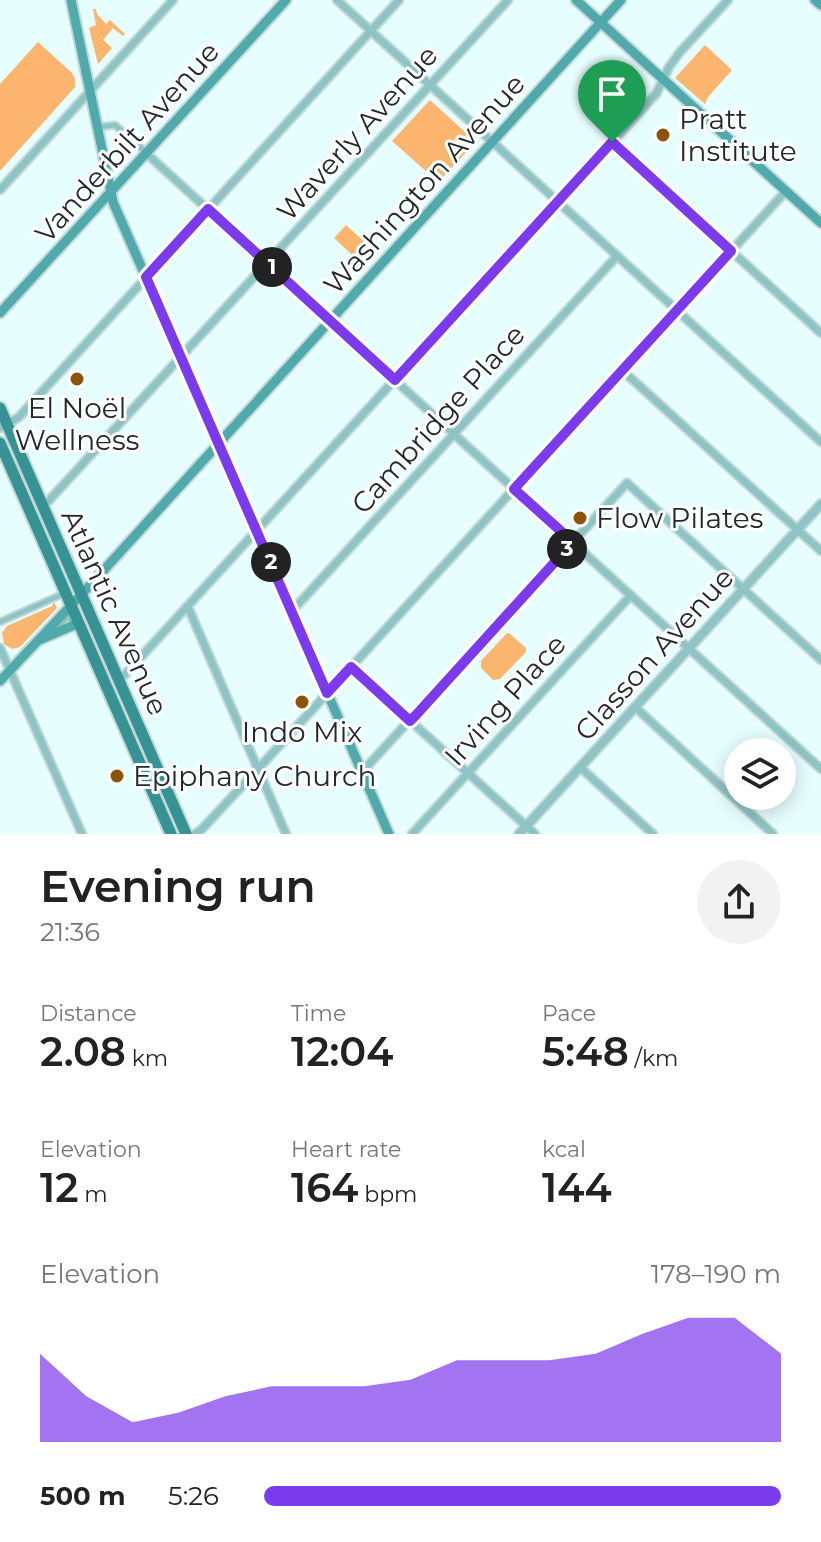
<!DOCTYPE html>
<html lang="en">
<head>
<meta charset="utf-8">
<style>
	:root { --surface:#fff; --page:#f2f2f2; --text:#222; --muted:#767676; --accent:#7c3aed }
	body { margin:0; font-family:Montserrat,sans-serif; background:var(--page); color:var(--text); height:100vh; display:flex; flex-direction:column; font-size:30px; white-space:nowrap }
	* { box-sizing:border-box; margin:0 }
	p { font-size:26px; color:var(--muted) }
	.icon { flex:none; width:44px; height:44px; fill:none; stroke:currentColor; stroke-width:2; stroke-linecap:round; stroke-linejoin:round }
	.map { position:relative; height:834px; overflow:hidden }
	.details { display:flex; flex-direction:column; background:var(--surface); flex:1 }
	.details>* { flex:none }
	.fabs { position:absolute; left:724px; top:738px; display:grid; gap:16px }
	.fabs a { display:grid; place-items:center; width:72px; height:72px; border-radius:50%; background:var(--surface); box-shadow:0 4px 20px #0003; font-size:40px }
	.pin { position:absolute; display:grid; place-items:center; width:68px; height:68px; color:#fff; margin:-82px -34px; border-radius:50% 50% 50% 0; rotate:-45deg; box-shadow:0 0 8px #0007 }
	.pin .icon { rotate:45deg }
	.km { position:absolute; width:40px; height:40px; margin:-20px; border-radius:50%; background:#222; color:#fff; font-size:22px; line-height:40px; text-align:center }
	.round { display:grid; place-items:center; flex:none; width:84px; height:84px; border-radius:42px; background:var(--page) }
	.overview { display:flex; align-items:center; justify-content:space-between; height:136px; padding:0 40px }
	h1 { font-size:44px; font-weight:600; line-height:60px }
	.metrics { display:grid; grid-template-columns:repeat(3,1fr); gap:12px; height:136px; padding:8px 40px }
	.metrics div { display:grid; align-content:center }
	.metrics b { font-size:40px; font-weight:600 }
	.metrics small { font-size:22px; font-weight:400 }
	.metrics p { font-size:22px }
	.chart { height:224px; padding:16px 40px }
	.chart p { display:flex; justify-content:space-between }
	.chart svg { width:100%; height:144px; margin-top:8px; fill:var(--accent); opacity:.7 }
	ul { padding:0 40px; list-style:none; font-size:26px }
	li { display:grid; grid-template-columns:128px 96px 1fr; align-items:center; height:60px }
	li i { height:20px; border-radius:10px; background:var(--accent) }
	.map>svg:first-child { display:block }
</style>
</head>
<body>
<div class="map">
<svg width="821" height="834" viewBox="0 0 821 834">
	<rect width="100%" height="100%" fill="#e6fefe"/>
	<g fill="#fcb56f">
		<path d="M93,9H96L97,14L106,24L110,20L125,34L123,36L113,28L103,40L112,48L98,64L89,28L96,25Z"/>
		<path d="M38,42L72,73L75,79V87L0,171V84Z"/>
		<path d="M705,45L732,70L708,97L705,104L675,78Z"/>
		<path d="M430,100L476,142L438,182L392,141Z"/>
		<path d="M346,225L376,252L364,266L334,238Z"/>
		<path d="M54,602L57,608L20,647L12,649L4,644L2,633L7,626L52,606Z"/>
		<path d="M509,633L526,648V652L500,679L493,680L481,668V661L506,634Z"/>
	</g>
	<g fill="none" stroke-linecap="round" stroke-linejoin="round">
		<g stroke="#c3d8d8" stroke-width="9">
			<g id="pedestrian">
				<path d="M99,127L115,125L146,152"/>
				<path d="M69,615L72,624L55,630Z"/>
				<path d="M0,622L65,593"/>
			</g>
		</g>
		<g stroke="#c3d8d8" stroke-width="11">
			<g id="minor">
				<path d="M337,0L821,442"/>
				<path d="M612,142L821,333"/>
				<path d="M146,153L821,769"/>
				<path d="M0,190L173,0"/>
				<path d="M622,370L821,551"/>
				<path d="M0,428L19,417L399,0"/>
				<path d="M43,507L508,0"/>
				<path d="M188,607L286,834"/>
				<path d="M292,611L617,256"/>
				<path d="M0,648L82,834"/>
				<path d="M351,667L535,834"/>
				<path d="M119,681L656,94L669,67L680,52L728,0"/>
				<path d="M635,707L773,834"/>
				<path d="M580,767L653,834"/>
				<path d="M362,772L627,483L821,660"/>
				<path d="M195,834L202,829L258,769L786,191"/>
				<path d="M412,834L631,595"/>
			</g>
		</g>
		<g stroke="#c3d8d8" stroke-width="12">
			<path id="tertiary" d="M519,834L821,504"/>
		</g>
		<g stroke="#c3d8d8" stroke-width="13">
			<g id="secondary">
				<path d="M71,0L113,202L389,834"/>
				<path d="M576,0L821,223"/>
				<path d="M815,0L821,5"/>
				<path d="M0,313L286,0"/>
				<path d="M39,640L79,623"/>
				<path d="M0,681L93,582L621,0"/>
			</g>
		</g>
		<g stroke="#c3d8d8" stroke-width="15">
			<g id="primary">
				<path d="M0,408L186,834"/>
				<path d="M0,443L171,834"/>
			</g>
		</g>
		<use href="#pedestrian" stroke="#8ec4c4" stroke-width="5"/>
		<use href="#minor" stroke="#8ec4c4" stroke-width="7"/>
		<use href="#tertiary" stroke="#8ec4c4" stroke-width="8"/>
		<use href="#secondary" stroke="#50a9ab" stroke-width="9"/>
		<use href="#primary" stroke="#379294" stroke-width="11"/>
	</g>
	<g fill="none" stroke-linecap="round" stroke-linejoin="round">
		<g stroke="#fff" stroke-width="16">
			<path id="route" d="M612,142L731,251L514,489L573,542L416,715L410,721L351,667L327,693L146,277L208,209L395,380Z"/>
		</g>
		<use href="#route" stroke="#7c3aed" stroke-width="10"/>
	</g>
	<g fill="#8c540a" stroke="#fff" stroke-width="3">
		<circle cx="663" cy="135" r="8"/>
		<circle cx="77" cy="379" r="8"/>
		<circle cx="580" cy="518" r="8"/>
		<circle cx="302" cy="702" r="8"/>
		<circle cx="117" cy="776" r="8"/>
	</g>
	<g text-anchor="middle" stroke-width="6" stroke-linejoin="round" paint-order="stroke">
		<g font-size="28" fill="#212a2a" stroke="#fff" text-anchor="start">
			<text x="679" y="129">Pratt<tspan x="679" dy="32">Institute</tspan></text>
			<text x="77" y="418" text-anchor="middle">El Noël<tspan x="77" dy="32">Wellness</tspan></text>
			<text x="596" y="528">Flow Pilates</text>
			<text x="302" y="742" text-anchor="middle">Indo Mix</text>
			<text x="133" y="786">Epiphany Church</text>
		</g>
		<g font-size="28" fill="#212a2a" stroke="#fff">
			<text transform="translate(357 133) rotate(-48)" y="10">Waverly Avenue</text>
			<text transform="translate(127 142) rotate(-48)" y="10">Vanderbilt Avenue</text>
			<text transform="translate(424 184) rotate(-48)" y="10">Washington Avenue</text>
			<text transform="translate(438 419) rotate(-48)" y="10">Cambridge Place</text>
			<text transform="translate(115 612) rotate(66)" y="10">Atlantic Avenue</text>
			<text transform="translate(654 654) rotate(-48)" y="10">Classon Avenue</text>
			<text transform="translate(505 700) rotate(-48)" y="10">Irving Place</text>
		</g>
	</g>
</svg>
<div class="fabs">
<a><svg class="icon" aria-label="layers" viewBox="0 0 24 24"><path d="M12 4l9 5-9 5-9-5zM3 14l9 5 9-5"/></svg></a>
</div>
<div class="pin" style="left:612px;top:142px;background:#1e9e55"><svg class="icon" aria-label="arrive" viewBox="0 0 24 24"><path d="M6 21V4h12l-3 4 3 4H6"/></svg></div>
<b class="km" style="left:272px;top:267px">1</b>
<b class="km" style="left:271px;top:562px">2</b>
<b class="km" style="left:567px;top:549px">3</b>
</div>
<section class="details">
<div class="overview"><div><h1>Evening run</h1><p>21:36</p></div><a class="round"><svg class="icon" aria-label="share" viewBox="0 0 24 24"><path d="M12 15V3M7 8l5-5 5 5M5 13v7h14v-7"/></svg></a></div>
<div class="metrics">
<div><p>Distance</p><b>2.08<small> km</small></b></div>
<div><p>Time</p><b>12:04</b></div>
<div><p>Pace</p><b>5:48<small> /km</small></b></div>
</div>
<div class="metrics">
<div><p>Elevation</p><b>12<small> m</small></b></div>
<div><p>Heart rate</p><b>164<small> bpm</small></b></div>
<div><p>kcal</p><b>144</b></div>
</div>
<div class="chart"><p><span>Elevation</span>178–190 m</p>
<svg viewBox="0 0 160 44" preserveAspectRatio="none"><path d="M0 44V17L10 30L20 38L30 35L40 30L50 27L60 27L70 27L80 25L90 19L100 19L110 19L120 17L130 11L140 6L150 6L160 17V44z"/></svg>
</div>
<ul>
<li><b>500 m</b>5:26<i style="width:100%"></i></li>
</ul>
</section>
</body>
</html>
